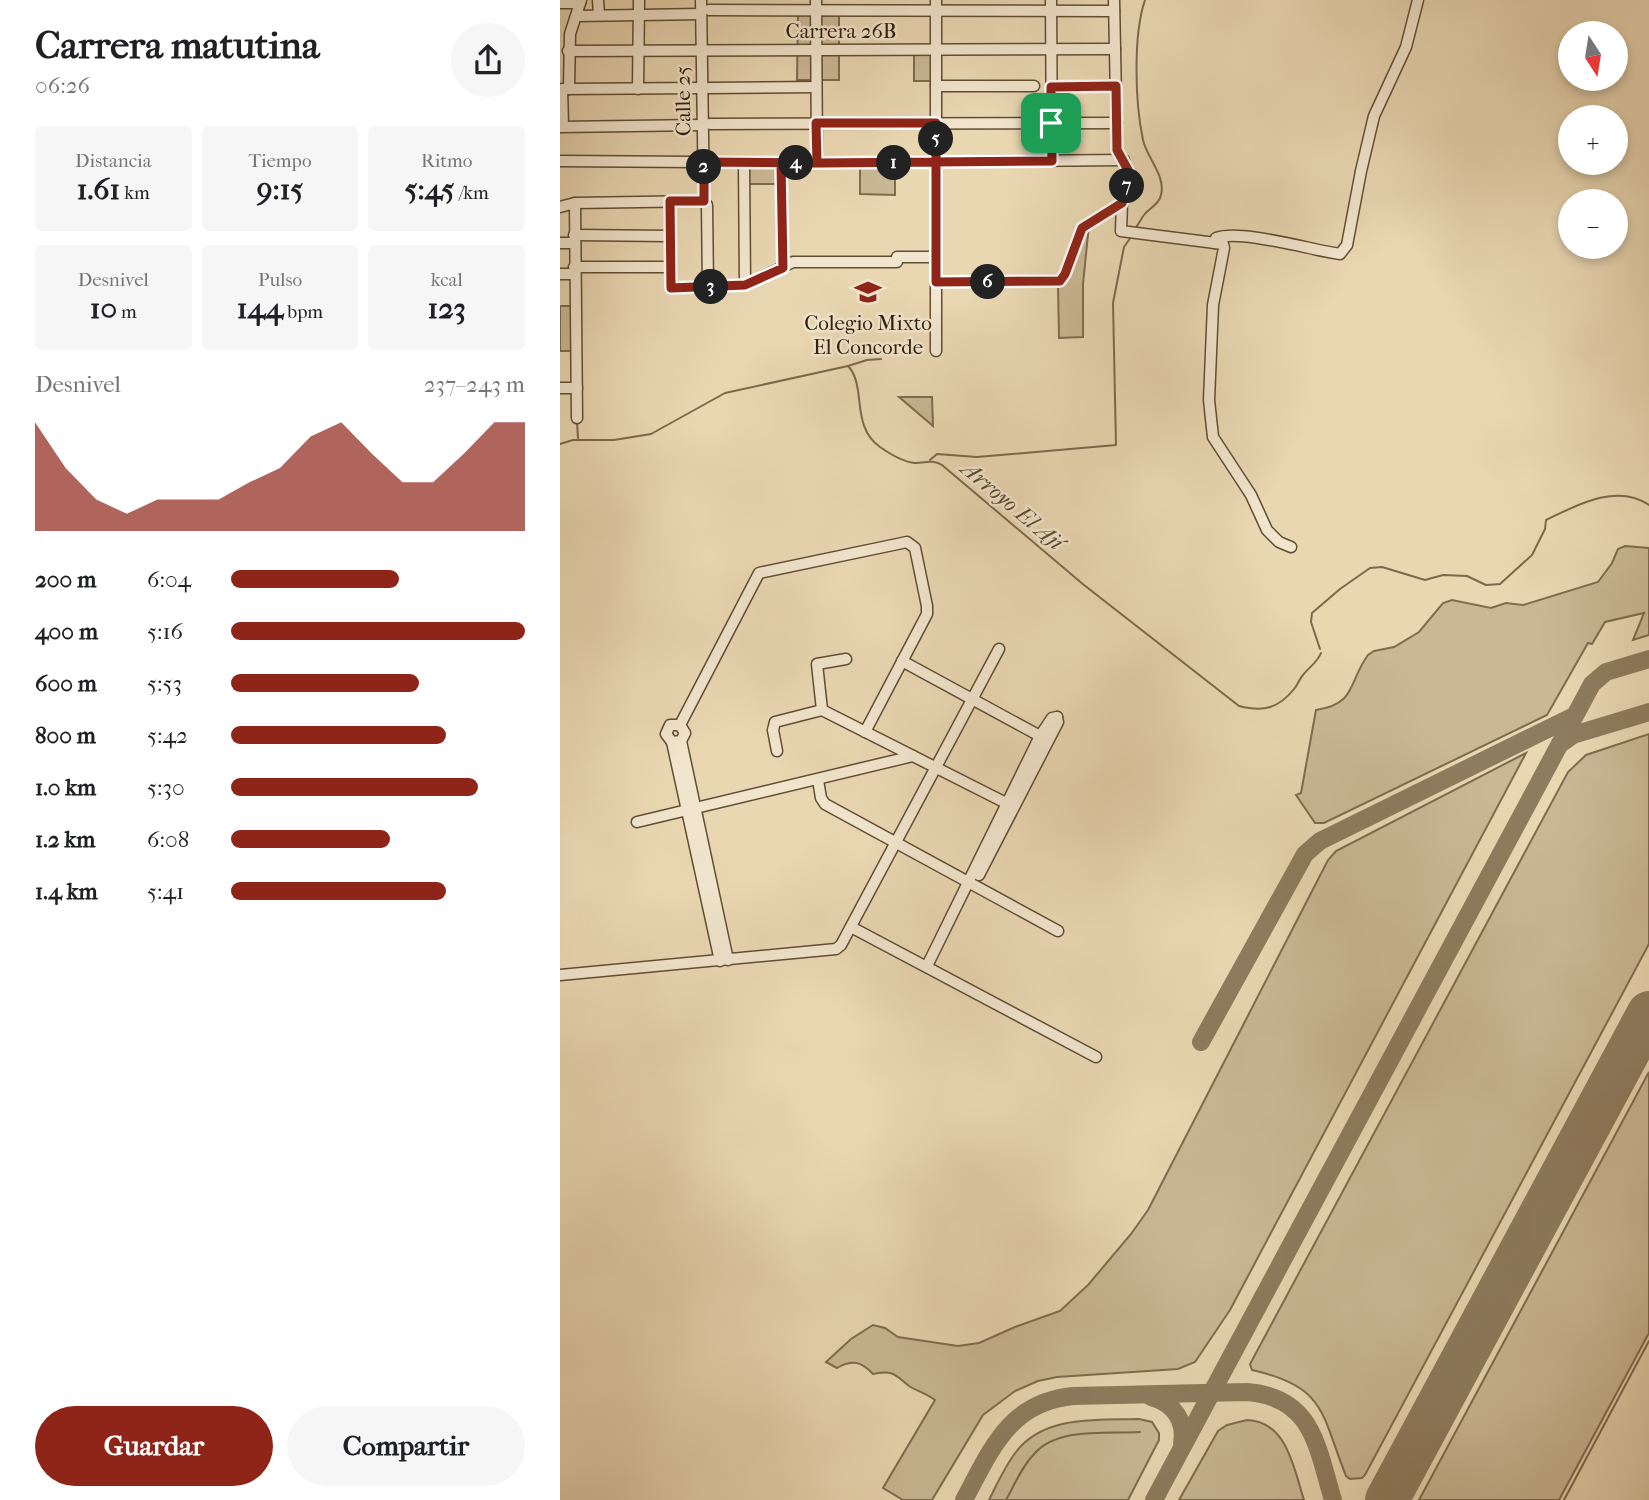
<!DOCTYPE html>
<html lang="es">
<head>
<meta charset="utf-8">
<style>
	:root { --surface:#fff; --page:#f6f6f6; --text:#202124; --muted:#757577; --accent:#8f2418 }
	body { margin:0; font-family:"IM FELL French Canon",serif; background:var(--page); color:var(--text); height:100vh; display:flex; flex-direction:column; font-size:26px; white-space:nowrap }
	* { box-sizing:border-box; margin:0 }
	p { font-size:23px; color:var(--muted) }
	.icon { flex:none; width:38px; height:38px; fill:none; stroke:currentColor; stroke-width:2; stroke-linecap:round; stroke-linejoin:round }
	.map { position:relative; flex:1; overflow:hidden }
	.side { display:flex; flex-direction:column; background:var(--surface); width:560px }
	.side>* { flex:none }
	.needle { width:46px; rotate:168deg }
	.buttons { position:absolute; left:998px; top:21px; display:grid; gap:14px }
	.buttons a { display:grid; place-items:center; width:70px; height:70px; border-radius:50%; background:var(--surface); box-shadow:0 4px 10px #0003; font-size:35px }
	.pin { position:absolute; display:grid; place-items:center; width:60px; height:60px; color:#fff; margin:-30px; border-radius:14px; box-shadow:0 4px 10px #0006 }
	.km { position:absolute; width:35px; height:35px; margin:-18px; border-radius:50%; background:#222; color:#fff; font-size:19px; line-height:35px; text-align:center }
	.round { display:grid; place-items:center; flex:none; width:74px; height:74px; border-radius:37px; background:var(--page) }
	.head { display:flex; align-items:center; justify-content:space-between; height:119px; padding:0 35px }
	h1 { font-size:38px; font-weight:800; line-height:52px }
	.figures { display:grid; grid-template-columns:repeat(3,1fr); gap:10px; height:119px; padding:7px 35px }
	.figures div { display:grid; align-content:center; border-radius:7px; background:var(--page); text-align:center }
	.figures b { font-size:30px; font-weight:800 }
	.figures small { font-size:19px; font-weight:400 }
	.figures p { font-size:19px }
	.chart { height:196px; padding:14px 35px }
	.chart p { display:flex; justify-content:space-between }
	.chart svg { width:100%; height:126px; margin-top:7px; fill:var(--accent); opacity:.7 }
	.primary-button { display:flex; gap:14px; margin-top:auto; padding:14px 35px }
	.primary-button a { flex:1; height:80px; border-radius:42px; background:var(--accent); color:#fff; font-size:28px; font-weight:800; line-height:80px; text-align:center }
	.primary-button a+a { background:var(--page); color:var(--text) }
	ul { padding:0 35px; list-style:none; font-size:23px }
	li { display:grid; grid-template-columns:112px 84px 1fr; align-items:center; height:52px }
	li i { height:18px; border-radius:9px; background:var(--accent) }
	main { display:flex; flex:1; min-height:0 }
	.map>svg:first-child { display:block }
</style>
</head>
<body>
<main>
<section class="side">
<div class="head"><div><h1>Carrera matutina</h1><p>06:26</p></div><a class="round"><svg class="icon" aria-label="share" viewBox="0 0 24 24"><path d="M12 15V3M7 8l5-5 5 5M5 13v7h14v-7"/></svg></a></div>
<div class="figures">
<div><p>Distancia</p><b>1.61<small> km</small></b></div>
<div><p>Tiempo</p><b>9:15</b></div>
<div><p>Ritmo</p><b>5:45<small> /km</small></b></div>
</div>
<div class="figures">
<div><p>Desnivel</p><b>10<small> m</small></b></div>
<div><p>Pulso</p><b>144<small> bpm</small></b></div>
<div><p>kcal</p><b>123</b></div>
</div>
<div class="chart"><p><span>Desnivel</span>237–243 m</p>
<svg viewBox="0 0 160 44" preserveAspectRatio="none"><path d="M0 44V6L10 22L20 33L30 38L40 33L50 33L60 33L70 27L80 22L90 11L100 6L110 17L120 27L130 27L140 17L150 6L160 6V44z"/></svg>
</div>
<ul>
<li><b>200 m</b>6:04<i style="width:57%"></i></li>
<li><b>400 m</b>5:16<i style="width:100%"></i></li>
<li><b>600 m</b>5:53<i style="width:64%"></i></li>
<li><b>800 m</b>5:42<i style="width:73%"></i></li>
<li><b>1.0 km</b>5:30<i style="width:84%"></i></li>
<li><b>1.2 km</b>6:08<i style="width:54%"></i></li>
<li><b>1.4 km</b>5:41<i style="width:73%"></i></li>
</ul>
<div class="primary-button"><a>Guardar</a><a>Compartir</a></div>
</section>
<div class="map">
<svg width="1089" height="1500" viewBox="0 0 1089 1500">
	<rect width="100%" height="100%" fill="#e9d7b2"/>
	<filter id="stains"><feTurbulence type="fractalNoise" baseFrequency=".00286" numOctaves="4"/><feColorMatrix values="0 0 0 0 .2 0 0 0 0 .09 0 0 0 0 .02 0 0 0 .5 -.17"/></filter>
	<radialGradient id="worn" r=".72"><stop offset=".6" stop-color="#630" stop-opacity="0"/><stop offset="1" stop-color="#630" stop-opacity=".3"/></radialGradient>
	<g fill="#cab895" stroke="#7e6c4f" stroke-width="2">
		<path d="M238,14H279V80H237Z"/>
		<path d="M354,51H373L374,81H354Z"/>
		<rect x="186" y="164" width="34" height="20"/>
		<path d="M300,166L335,167V195L300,194Z"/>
		<path d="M529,225L523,284V337L499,338L498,288L502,285L521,235Z"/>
		<path d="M0,306H11L12,351H0Z"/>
		<path d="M339,397H372L373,426Z"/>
		<path d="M1065,546L1089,548V635L1073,640L1084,613L1045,622L1032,644L1028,643L987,715L764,823H755L736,795L741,793L756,710C797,704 788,682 808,655L814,651L834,647L859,632L883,603L892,600L931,608L946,603L963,605L1038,582L1052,563L1058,549Z"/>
		<path d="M1089,734V944L805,1475L802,1478L790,1479L786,1476C761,1414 767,1387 692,1370L690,1364L1008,772L1026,755Z"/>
		<path d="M966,753L670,1310L635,1362L618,1369L497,1377L478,1381L455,1391L423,1415L372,1500H343L323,1488L375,1400C367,1394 357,1391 349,1386C334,1374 334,1370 313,1374C302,1362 293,1359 277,1368L266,1362L291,1339L313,1325L325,1328L338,1337L398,1346L419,1343L455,1327L500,1311L528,1285L571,1234L588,1210L768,860L776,851Z"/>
		<path d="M1089,1072V1333L999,1500H859Z"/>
		<path d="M579,1419L592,1422L599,1433V1440L568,1500H429C437,1484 445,1466 456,1452C484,1415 538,1420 579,1419Z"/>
		<path d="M687,1420C727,1421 734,1469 744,1500H619L658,1431L667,1425Z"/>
	</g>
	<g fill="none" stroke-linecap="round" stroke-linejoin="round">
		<g stroke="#7b694c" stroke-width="2">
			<path d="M575,229C578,225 581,219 584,215C589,208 599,205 601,195C606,176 587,158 583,140C575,103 573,35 585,0"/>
			<path d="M288,366L307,360L321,359"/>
			<path d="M17,422L18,438"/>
			<path d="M0,444L13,440H54L91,434L165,393L288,366C307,386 290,426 320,447C330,454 343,462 355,463C366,463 372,459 382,465L524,585L679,706C703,712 718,709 734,689C738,685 739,679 743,675C749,667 757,663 761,653"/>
			<path d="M370,460L377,454L417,457L556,445L553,303L564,247L571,237"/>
			<path d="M760,649L751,622L752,613L780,589L810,568L822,567L865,580L883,575L907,576L926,585L940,584L972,555L985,529L986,520C1017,505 1057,483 1089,505"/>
			<path d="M446,1500C455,1484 462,1466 475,1453C499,1427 548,1434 580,1432"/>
			<path d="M1004,1500L1089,1341"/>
		</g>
		<g stroke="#8e7c5e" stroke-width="18">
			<path d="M1000,744L1013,735L1089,712"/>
			<path d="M641,1042L745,854L760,841L1014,716"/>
			<path d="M591,1397C614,1403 626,1421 622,1444"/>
			<path d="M404,1500C431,1450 449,1402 513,1396L687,1392C753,1397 757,1447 773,1500"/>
			<path d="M594,1500L1032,684L1046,672L1089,659"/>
		</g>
		<path stroke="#8e7c5e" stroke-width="44" d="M827,1500L1089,1013"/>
		<g stroke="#604e33" stroke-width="13">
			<g id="minor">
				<path d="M38,0L39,15"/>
				<path d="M256,0L257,163"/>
				<path d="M376,0V351"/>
				<path d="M491,0L492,161"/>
				<path d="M554,0L557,150L568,170V180L562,203L561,231L663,244L664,248L653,305L649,400L653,437L691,495L707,530L719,542L731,547"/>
				<path d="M0,3H20"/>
				<path d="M149,10L554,11"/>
				<path d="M17,16L141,14"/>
				<path d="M8,51L555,49"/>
				<path d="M376,86H474"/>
				<path d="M491,87L556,86"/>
				<path d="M149,88L256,87"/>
				<path d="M9,89L10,34L21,0"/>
				<path d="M78,89L79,0"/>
				<path d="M150,124L557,123"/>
				<path d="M3,126L2,89L141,88"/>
				<path d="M0,127L142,125"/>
				<path d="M0,161L260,163L564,160"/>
				<path d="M184,163L185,285"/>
				<path d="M221,163L223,268"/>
				<path d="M110,201L111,288L185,285L233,262H337"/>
				<path d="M15,203L17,418"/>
				<path d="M147,205L148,287"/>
				<path d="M0,207L15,203L144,201L141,0"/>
				<path d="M14,235L109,236"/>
				<path d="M0,243H14"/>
				<path d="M654,243L656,238C681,229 751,250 780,254L787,245L801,171L814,116L846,47L858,0"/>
				<path d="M337,257H376"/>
				<path d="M14,267H110"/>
				<path d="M0,274H14"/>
				<path d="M376,282L500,281L505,274L522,228L562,203"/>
				<path d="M0,388H17"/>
				<path d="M342,661L480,736"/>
				<path d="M262,710L257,664L286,659"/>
				<path d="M120,725L199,573L347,542L355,548L367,606V614L305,732"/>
				<path d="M121,741L112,742L106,734L110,725H120L125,733L121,741L168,960"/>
				<path d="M112,742L160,961"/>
				<path d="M217,751L213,730L215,722L262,710L446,803"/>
				<path d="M258,780L261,798L265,804L498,931"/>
				<path d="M77,822L353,756"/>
				<path d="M419,875L498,722L497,717"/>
				<path d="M291,927L536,1057"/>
				<path d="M367,966L480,736L492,718L497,717"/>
				<path d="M0,975L276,949L281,945L439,649"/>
			</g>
		</g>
		<use href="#minor" stroke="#f1e5cd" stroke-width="10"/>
	</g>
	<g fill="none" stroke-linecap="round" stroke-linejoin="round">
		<g stroke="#fff" stroke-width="14">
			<path id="route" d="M491,123L492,161L260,163H257L144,162V201H110L111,288L185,285L223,268L221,163H257L256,123H376C376,176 376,229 376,282L500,281L505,274L522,228L562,203L568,180V170L557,150L556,86L491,87V123"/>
		</g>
		<use href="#route" stroke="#8f2418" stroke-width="9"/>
	</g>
	<defs>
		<g id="school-bare" transform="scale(2.1)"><path d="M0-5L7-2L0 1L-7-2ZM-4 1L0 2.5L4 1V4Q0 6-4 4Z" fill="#8f2418" stroke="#f1e5cd" stroke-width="2.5" paint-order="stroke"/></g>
	</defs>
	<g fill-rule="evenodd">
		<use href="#school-bare" x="308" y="292"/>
	</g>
	<g text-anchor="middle" stroke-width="5" stroke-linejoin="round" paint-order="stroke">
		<g font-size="21" fill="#322009" stroke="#f1e5cd">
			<text x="281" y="38">Carrera 26B</text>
			<text transform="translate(123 101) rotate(-91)" y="7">Calle 25</text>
		</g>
		<g font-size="21" fill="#322009" stroke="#f1e5cd">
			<text x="308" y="330">Colegio Mixto<tspan x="308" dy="24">El Concorde</tspan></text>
		</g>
		<g font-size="23" font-style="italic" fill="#5c4a30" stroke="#f1e5cd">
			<text transform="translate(453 505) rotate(40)" y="8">Arroyo El Ají</text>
		</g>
	</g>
	<rect width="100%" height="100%" filter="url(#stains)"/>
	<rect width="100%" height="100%" fill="url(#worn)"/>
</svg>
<div class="buttons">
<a><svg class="needle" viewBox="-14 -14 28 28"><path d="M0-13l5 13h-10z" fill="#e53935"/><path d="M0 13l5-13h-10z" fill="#757577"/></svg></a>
<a>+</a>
<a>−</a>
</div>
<div class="pin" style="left:491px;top:123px;background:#1e9e55"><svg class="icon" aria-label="arrive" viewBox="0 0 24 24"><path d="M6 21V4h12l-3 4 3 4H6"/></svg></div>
<b class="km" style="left:334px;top:163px">1</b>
<b class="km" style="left:144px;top:167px">2</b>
<b class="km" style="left:151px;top:287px">3</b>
<b class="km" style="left:236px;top:163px">4</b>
<b class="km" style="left:376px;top:139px">5</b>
<b class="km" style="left:428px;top:282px">6</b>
<b class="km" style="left:567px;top:186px">7</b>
</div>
</main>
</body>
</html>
